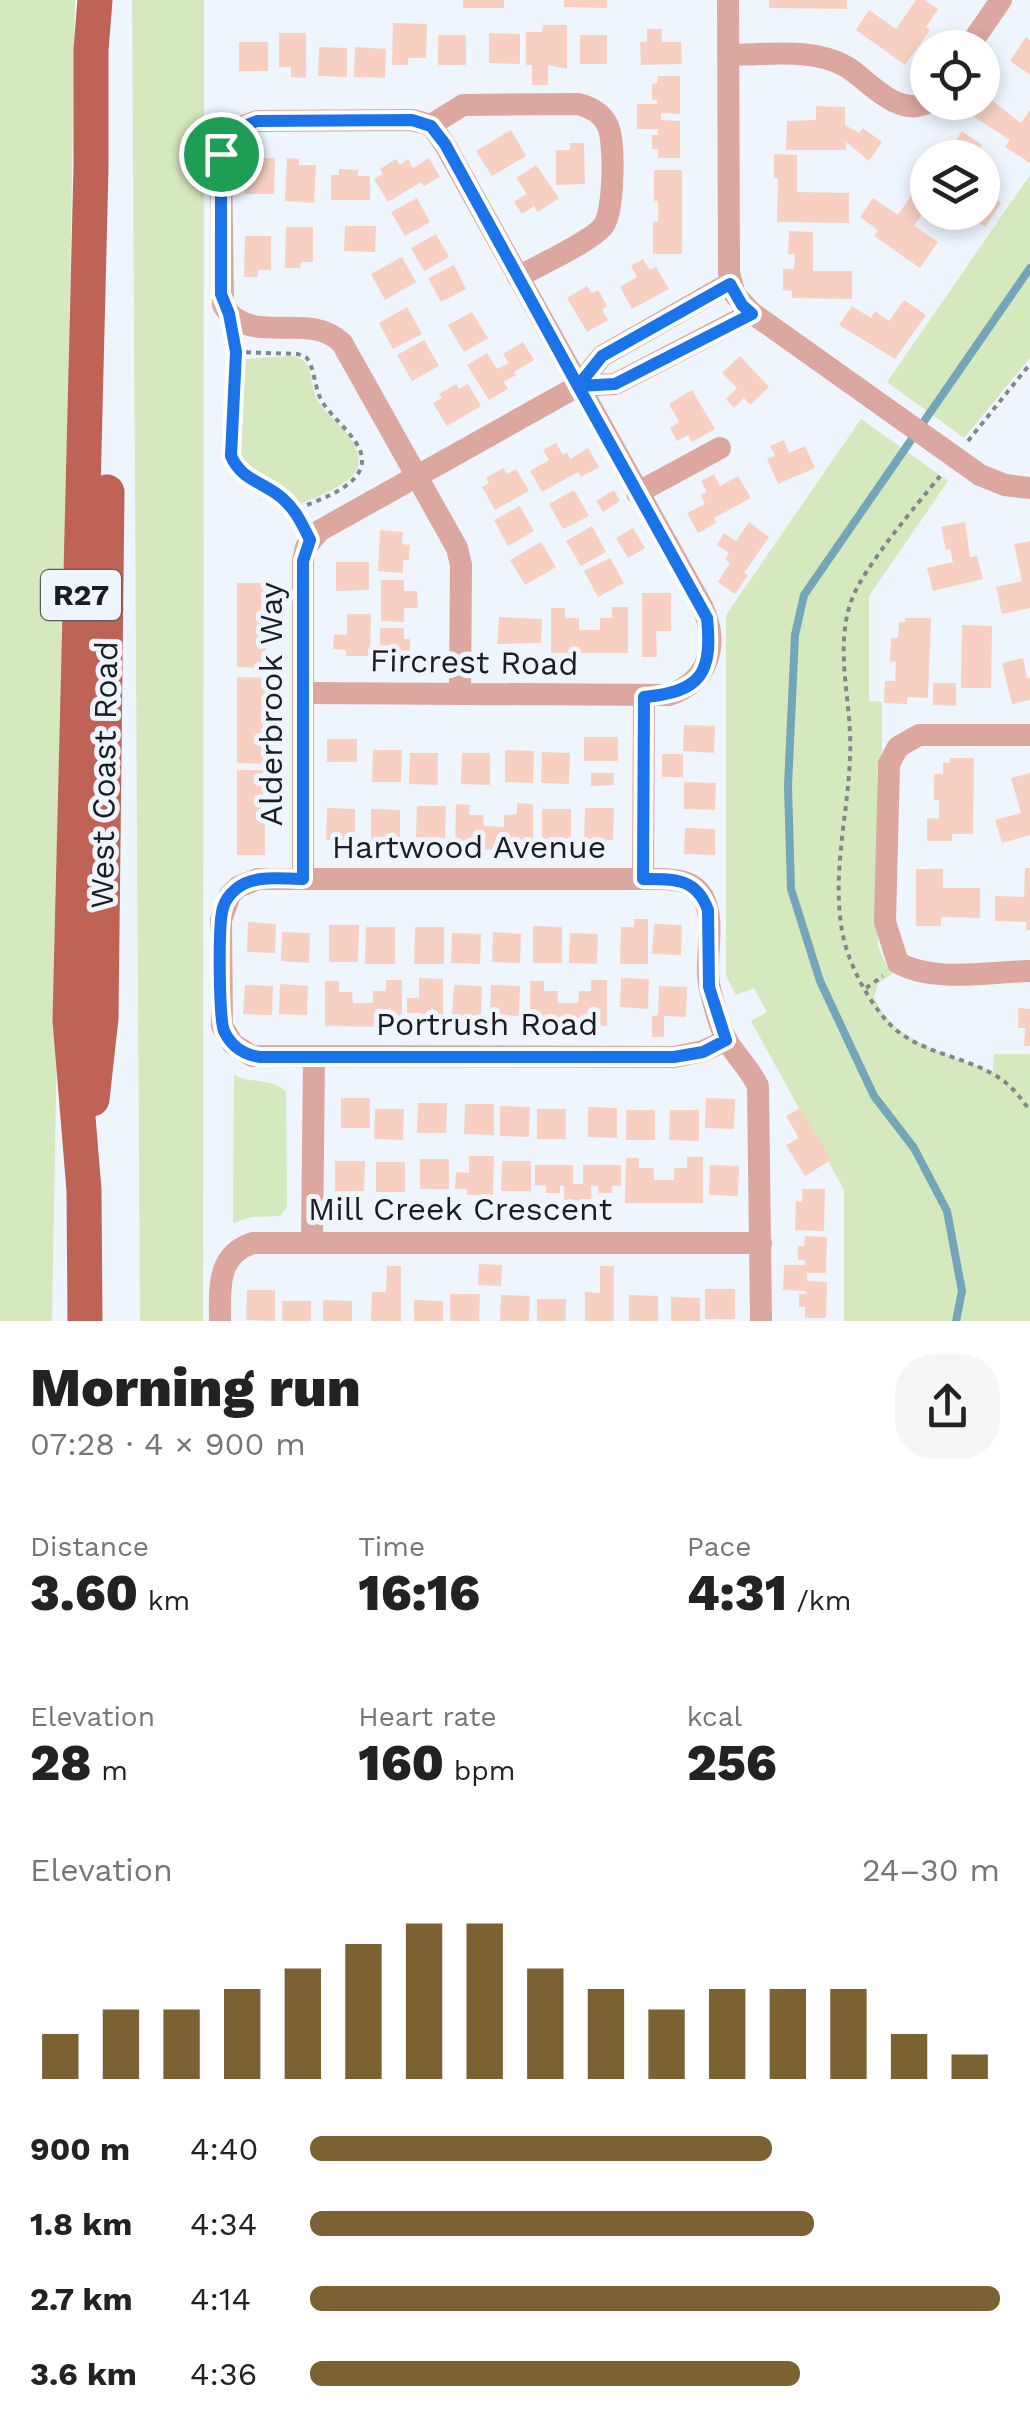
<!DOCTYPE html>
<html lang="en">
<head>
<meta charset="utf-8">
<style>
	:root { --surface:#fff; --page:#f6f6f6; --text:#222; --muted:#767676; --accent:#7c6133 }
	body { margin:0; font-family:"Work Sans",sans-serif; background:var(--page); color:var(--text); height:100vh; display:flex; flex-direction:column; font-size:38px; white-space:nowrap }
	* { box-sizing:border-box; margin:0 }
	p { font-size:32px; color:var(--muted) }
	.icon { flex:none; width:55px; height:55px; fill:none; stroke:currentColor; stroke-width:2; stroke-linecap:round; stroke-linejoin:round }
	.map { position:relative; height:1321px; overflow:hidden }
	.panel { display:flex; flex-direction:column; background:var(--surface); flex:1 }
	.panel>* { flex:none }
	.tools { position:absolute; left:910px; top:30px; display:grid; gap:20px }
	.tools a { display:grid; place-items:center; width:90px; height:90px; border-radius:50%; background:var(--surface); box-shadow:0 5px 15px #0003; font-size:50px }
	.pin { position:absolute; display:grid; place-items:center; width:85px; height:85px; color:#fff; margin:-42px; border:5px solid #fff; border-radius:50%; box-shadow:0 2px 10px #0007 }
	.round { display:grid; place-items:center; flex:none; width:105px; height:105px; border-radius:40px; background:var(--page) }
	.head { display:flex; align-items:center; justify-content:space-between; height:170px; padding:0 30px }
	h1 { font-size:55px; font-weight:800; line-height:75px }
	.figures { display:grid; grid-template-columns:repeat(3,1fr); gap:15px; height:170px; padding:10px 30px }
	.figures div { display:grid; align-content:center }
	.figures b { font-size:50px; font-weight:800 }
	.figures small { font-size:28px; font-weight:400 }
	.figures p { font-size:28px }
	.chart { height:280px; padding:20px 30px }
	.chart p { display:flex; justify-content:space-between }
	.chart svg { width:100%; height:180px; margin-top:10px; stroke:var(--accent); stroke-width:6 }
	ul { padding:0 30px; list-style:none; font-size:32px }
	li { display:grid; grid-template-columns:160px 120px 1fr; align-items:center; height:75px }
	li i { height:25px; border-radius:12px; background:var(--accent) }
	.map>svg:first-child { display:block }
</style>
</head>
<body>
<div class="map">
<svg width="1030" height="1321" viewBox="0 0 1030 1321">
	<rect width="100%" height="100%" fill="#eef5fd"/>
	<g fill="#d5e8be">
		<path d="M0,0H75L52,1321H0Z"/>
		<path d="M132,0H204L203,1321H140Z"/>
		<path d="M1030,175V358L964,438L887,382Z"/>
		<path d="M294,356C317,362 308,384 318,401C329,420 364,440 358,466C355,483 315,498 300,504L251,476L237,459L233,440L241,359Z"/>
		<path d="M861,419L948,481L869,596V701L882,702V751L877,769L878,946L886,965L893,973L878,984L874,997C893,1043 951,1055 993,1072L994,1054H1030V1321H844V1190L751,1021L767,1012L754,988L736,995L726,976V615Z"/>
		<path d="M234,1075C250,1084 274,1078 286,1092L287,1207L280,1216L251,1217L233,1223Z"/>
	</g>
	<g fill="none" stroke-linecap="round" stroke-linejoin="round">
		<path stroke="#72a6b8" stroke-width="8" d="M956,1321L962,1291L947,1211L914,1148L874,1096L820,981L791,889L788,786L795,635L804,595L1030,268"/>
	</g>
	<g fill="#f7d0c2">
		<rect x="463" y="0" width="41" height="8"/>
		<path d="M564,0H607V8L564,7Z"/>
		<path d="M769,0H847V9L769,8Z"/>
		<path d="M916,0H925L938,9L926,27L930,30L905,65L856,30L869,10L896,29Z"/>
		<path d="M393,23L427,24L426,58H408V65H392Z"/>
		<path d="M543,25H567V69L548,65V85H532V65H526V32H542Z"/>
		<path d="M647,29H662V42H681L682,64L641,65L640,42H647Z"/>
		<path d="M279,33H306V78L291,77V67H279Z"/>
		<path d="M489,33L520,34V64L489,63Z"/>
		<rect x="438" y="35" width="28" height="30"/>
		<rect x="580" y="35" width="27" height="29"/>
		<path d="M1026,37L1030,40V75L1010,61Z"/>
		<rect x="239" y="42" width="29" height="29"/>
		<path d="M319,47L347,48V77L318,76Z"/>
		<path d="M355,47L386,49L385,78L354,77Z"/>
		<path d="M658,76H680V114L661,113V120L680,121V158H658V149H652V135H658V129H637V104H657V100H652V84L657,83Z"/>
		<path d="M985,95L1021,123L1030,110V163L1005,147L1010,140L971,115Z"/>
		<path d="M816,106L845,107V125L859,133L863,128L882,142L869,161L846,142V150H786L787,121L816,120Z"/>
		<path d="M511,130L526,156L492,176L476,151Z"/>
		<path d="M962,131L982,145L974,158H949L953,152L949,150Z"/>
		<path d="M570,143H584L585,184L556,185V150H570Z"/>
		<path d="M244,151L259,152V158H275L274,194H244Z"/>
		<path d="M774,154L797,155V192L849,193V223L777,222L778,178H774Z"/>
		<path d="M287,158L299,159V165H316L314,203L285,201Z"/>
		<path d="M429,158L440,177L424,186L421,182L388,202L374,179L383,174L380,169L396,159L400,165L408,159L413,168Z"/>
		<path d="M536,165L559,198L538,212L534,206L522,214L514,202L527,194L516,178Z"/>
		<path d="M339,169L358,170V176H370V200H331V175H339Z"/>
		<path d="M654,170H682V254H653V222H658V201H654Z"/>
		<path d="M982,191L1001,203L985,227L964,212H982Z"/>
		<path d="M912,194L928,205L914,226L938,242L920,268L874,236L878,230L860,217L873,198L898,215Z"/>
		<path d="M417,198L430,222L405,236L391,212Z"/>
		<path d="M345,226H376L375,252L344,251Z"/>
		<path d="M286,227H313V262H301L300,268H285Z"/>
		<path d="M789,231L813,232V271H852V299L792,298V291L783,290V269H794L795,254H788Z"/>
		<path d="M436,234L449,257L424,271L411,248Z"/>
		<path d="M245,236H271V270H258V277H244Z"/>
		<path d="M402,257L416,282L385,300L371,274Z"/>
		<path d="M643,259L650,270L656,267L669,289L632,309L620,287L637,277L631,266Z"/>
		<path d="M454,265L466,289L441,302L428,278Z"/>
		<path d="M587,286L592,293L598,290L607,306L602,310L608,320L587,332L567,298Z"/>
		<path d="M904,300L926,315L895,359L839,325L852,306L871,318L875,311L889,321Z"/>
		<path d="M407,307L422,334L393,349L379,323Z"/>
		<path d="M472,312L488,338L464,352L448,325Z"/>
		<path d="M424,340L439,366L412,381L397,355Z"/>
		<path d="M523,342L534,360L514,372L516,375L504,382L508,389L489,400L467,365L487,353L497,369L509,363L503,354Z"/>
		<path d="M740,356L769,387L750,405L744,398L734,408L726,399L737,388L722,373Z"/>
		<path d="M456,384L459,389L468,384L481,406L447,426L433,403L442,398L439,394Z"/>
		<path d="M692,390L715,429L692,442L688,435L677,441L670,428L679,422L669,404Z"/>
		<path d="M784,440L789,453L805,446L815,468L778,484L767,459L775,456L770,446Z"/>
		<path d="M556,443L563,455L567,452L570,459L588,448L599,467L581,477L578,472L542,492L530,471L549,460L543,450Z"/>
		<path d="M503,468L507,474L516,469L529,491L495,510L482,487L489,483L486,478Z"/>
		<path d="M714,474L720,486L738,476L751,498L714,518L716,523L698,533L687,513L705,504L701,495L707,492L701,481Z"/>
		<path d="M574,490L589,516L563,529L549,504Z"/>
		<path d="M614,490L620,501L603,512L596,501Z"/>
		<path d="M520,506L534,531L508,546L494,520Z"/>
		<path d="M749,522L769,537L744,573L748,575L735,594L718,582L730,563L725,559L729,553L717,545L724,533L736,541Z"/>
		<path d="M965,522L970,557L977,556L983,579L933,591L927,568L953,562L950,549L946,550L941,527Z"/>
		<path d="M592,526L606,552L581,566L566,541Z"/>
		<path d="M633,528L645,548L628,558L616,538Z"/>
		<path d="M380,530L403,532L402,544L410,545L409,560H403V573L378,571Z"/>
		<path d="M1030,541V608L1002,614L996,587L1022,581L1014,544Z"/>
		<path d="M541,542L556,567L525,585L510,560Z"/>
		<path d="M610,558L624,583L598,597L584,571Z"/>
		<path d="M336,562H369V590L336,591Z"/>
		<path d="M381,580H404V591H417L418,608H404V622L381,621Z"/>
		<path d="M237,583H266V615H262V636H266V668L237,667Z"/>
		<path d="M642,593H671V631H656L657,657H642Z"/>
		<path d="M612,607H628V653H551V608H565V618H579V630H600V618H612Z"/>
		<path d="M347,614H371L370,656H346V650L333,649L334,634L347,635Z"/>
		<path d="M499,617L542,619L541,643L497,644Z"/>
		<path d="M905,618H931L928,698L907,697V704L884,703L885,681H895L896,662L890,661L891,638H898L899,622H905Z"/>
		<path d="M962,625L992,626L991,688H961Z"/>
		<path d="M380,628H404V639H410V659H403V666H380Z"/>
		<path d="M1023,658L1027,678H1030V700L1012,704L1002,663Z"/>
		<path d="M237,677L266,678V709H262L266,764L237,763Z"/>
		<path d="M933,683H956V706L933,705Z"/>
		<path d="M684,725L715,726L714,753L683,751Z"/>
		<rect x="584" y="737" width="34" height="24"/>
		<rect x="327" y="739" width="30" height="23"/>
		<path d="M373,750H402L401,782H372Z"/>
		<path d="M505,750L534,751L533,783L505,782Z"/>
		<path d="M542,752L570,753L569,784L541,783Z"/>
		<path d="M410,753H438V785L409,784Z"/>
		<path d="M462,753H490V785L461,784Z"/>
		<rect x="662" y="754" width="21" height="23"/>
		<path d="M950,758H974L973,834H952V841H927V818L939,819V800H934V774H943V762L950,763Z"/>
		<path d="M237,770H265L266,801H261V823H265V855H237Z"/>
		<path d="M591,773H614V785L591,786Z"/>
		<path d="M1030,773V835L1002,843L995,820L1021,813L1011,778Z"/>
		<path d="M684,782L716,783L715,810L684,809Z"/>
		<path d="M517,803L533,804V850L455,849L456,804L470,805L469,815H483L484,826L504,827V815L517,814Z"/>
		<path d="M417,806H446L445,838L416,837Z"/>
		<path d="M327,808L355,809V840H326Z"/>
		<path d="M585,808H614L613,840H584Z"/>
		<path d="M371,809L400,810V841H371Z"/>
		<path d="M542,809H571V841L542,840Z"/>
		<path d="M685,828L715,829V855L684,854Z"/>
		<path d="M1025,868H1030V930H1026V922L995,921V896L1024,897Z"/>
		<path d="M916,869H943V888H980V918L941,917V926H916Z"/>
		<path d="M634,919H648V964H620L621,927H634Z"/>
		<path d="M248,922L276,924L275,953L247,952Z"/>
		<path d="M654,924L682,925L681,955L652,954Z"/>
		<path d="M329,925H359L358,962H329Z"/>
		<path d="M533,926L562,927V963H533Z"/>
		<path d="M366,927H395V964H365Z"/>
		<path d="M415,927H444V964H414Z"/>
		<path d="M282,932L310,933L309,963L281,961Z"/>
		<path d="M493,932L521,934L520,963L492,962Z"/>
		<path d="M452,933L481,934L480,964L451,963Z"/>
		<path d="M570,933L598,934L597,964L569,963Z"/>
		<path d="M419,978L443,979V1019H421V1013H407V998H419Z"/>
		<path d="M621,978L649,979L648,1009L620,1007Z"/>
		<path d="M386,980H402V1027L325,1026V981H339V992H352L353,1003H373V991H386Z"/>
		<path d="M591,980H607V1026H530V981H544V991H558V1003H578L579,991H591Z"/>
		<path d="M280,984L308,986L307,1015L279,1014Z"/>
		<path d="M245,985L273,986L272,1015L243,1014Z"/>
		<path d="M454,985L482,986L481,1016L452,1015Z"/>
		<path d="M491,985L520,986L519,1016L490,1014Z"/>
		<path d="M659,986L687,987L686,1017L664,1016V1037H652V1016L658,1015Z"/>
		<path d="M1018,1008L1030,1009V1046H1024L1025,1028H1018Z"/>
		<rect x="341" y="1098" width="29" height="30"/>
		<path d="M706,1098L735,1099L734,1129L705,1128Z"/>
		<path d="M418,1103H447L446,1133H417Z"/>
		<path d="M465,1104H494V1135L464,1134Z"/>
		<path d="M500,1106L530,1107L529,1137L500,1136Z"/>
		<path d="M588,1107L617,1108V1138L588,1137Z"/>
		<path d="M800,1108L831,1160L805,1176L786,1145L799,1138L786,1116Z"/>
		<path d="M375,1109H404L403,1140L374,1139Z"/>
		<rect x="537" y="1109" width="29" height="30"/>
		<rect x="626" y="1110" width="29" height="30"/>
		<path d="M670,1110H699V1141L669,1140Z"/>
		<path d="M469,1156H494L493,1195H467V1189H455L456,1172L469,1173Z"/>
		<path d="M687,1157H703V1203H625L626,1158H639V1168H654V1180H674V1168H687Z"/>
		<rect x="420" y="1159" width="29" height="30"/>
		<path d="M335,1161H365L364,1191H335Z"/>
		<path d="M502,1161H531V1191H501Z"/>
		<rect x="376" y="1162" width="29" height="30"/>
		<path d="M535,1165H573V1184H583V1165H621V1186H612V1193H598V1186H591L592,1208H564V1186H560V1193H546V1185L535,1186Z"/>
		<path d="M710,1165L739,1166L738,1196L709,1195Z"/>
		<path d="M802,1189H825L824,1231L795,1230L796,1201L802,1202Z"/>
		<path d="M805,1236L827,1237L826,1273H807V1281L827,1282L826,1318H805V1307H799V1294H806V1291L783,1290L784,1265H805V1260H798V1246H804Z"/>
		<path d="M479,1264L502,1265L501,1286L478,1285Z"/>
		<path d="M387,1266H401V1321H371L372,1292H386Z"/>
		<path d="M600,1266H614V1321H585V1292L600,1293Z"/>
		<rect x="705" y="1289" width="30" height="30"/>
		<path d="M247,1290H275V1321L246,1320Z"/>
		<path d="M450,1294H480L479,1321H450Z"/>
		<path d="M501,1295L530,1296L529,1321H500Z"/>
		<path d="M629,1295L658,1296V1321H629Z"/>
		<path d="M671,1297L700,1298V1321H671Z"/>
		<rect x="537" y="1299" width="29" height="22"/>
		<path d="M323,1300L352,1301V1321H323Z"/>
		<path d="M414,1300L443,1301V1321H414Z"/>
		<rect x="282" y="1301" width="29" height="20"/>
	</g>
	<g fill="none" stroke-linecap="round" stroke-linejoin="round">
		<g stroke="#83878d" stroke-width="4" stroke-dasharray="5 5" stroke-linecap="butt">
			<path d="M235,343L231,457C245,488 284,488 300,519"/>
			<path d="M236,352L298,354L307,358C316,372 314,389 323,403C333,418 349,430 358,446C378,483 319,499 295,510"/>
			<path d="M968,441L1030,364"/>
			<path d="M940,476C916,506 865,565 852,599C833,649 853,705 850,757C848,813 833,868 841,924C845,957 864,994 885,1019C916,1056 969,1054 1005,1082C1015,1090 1023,1101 1030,1111"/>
			<path d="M866,988L883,976"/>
		</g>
		<g stroke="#dba79f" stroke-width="22">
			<path d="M728,0L729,273L735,295L752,313L980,475L1005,485L1030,488"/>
			<path d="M968,48L1001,0"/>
			<path d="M729,55C765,55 814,47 847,67C870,82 899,119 929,102"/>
			<path d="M431,125L463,105L578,104C591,107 602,113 608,126C615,143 614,210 604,225C593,241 537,266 518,277"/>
			<path d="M578,386L615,384L752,313"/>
			<path d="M637,493L720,448"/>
			<path d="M303,693L669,695C709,681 720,644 702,606L445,145L431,125L412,120L257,121L234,130L221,154L223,305C250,349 307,309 342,343L457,548L461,565L460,692"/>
			<path d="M1030,735H919L898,747L889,764L885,922L898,963C935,983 988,972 1030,971"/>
			<path d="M303,879V561L306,547L319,531L578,386L602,356L730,283"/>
			<path d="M643,879L644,697"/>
			<path d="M727,1040L703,1051L674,1057L252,1056L233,1044L222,1026L221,920L230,895L238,887L258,879H663C679,880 694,881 703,897C717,923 703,961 710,989C714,1005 719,1027 727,1041C737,1057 750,1069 758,1086L761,1321"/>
			<path d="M312,1241L314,1057"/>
			<path d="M220,1321C220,1289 216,1255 253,1243H761"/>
		</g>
		<g stroke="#be6356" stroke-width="35">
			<path d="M92,1099L101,1018L107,492"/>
			<path d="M85,1321L84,1190L70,1020L91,167V50L95,0"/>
		</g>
	</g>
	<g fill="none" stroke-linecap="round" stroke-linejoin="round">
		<g stroke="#fff" stroke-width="20">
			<path id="route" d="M221,154V294L229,314L236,352L231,456C242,481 264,482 282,498C296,510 302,524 310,540L303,561V879C281,879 254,874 236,889C230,894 225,900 223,908C218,923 219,1017 224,1031C231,1046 244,1055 260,1057H674L703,1052L726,1040L709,987L708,910C696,877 673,879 643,879L644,697C701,692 713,673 707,618L578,386L602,356L730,284L742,305L752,314L615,384L578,386L445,144L431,126L412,120L257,121L234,130L221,154"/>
		</g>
		<use href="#route" stroke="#1a73e8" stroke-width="12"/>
	</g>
	<g text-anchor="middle" stroke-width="10" stroke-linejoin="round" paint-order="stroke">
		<rect fill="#eef5fd" stroke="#5a5e62" stroke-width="2.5" x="41" y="570" width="80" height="50" rx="8"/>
		<g font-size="30" font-weight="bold" fill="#1b1d20">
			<text x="81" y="605">R27</text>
		</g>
		<g font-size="32" fill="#1b1d20" stroke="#eef5fd">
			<text transform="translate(474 662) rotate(1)" y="11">Fircrest Road</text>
			<text transform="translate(271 704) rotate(-90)" y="11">Alderbrook Way</text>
			<text transform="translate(104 775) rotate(-89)" y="11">West Coast Road</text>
			<text x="469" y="858">Hartwood Avenue</text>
			<text x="487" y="1035">Portrush Road</text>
			<text x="460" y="1220">Mill Creek Crescent</text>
		</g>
	</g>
</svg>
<div class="tools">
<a><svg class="icon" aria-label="locate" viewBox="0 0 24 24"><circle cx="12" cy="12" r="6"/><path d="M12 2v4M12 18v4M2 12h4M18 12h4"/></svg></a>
<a><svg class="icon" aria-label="layers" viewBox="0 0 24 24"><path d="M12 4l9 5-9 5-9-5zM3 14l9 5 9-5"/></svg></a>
</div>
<div class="pin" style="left:221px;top:154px;background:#1e9e55"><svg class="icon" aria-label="arrive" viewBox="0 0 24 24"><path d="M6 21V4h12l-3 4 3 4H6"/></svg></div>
</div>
<section class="panel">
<div class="head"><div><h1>Morning run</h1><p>07:28 · 4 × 900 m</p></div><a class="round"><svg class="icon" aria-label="share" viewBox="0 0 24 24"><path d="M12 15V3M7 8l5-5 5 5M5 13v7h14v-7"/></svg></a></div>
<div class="figures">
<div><p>Distance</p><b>3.60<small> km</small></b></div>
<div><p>Time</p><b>16:16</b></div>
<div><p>Pace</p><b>4:31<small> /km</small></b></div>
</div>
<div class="figures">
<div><p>Elevation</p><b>28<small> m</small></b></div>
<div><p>Heart rate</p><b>160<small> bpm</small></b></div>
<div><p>kcal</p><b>256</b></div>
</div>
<div class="chart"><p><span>Elevation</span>24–30 m</p>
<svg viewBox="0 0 160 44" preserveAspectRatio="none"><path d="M5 44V33M15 44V27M25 44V27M35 44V22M45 44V17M55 44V11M65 44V6M75 44V6M85 44V17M95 44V22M105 44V27M115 44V22M125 44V22M135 44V22M145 44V33M155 44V38"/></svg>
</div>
<ul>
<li><b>900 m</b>4:40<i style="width:67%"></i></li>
<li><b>1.8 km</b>4:34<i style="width:73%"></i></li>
<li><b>2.7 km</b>4:14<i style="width:100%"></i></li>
<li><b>3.6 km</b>4:36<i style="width:71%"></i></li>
</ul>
</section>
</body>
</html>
